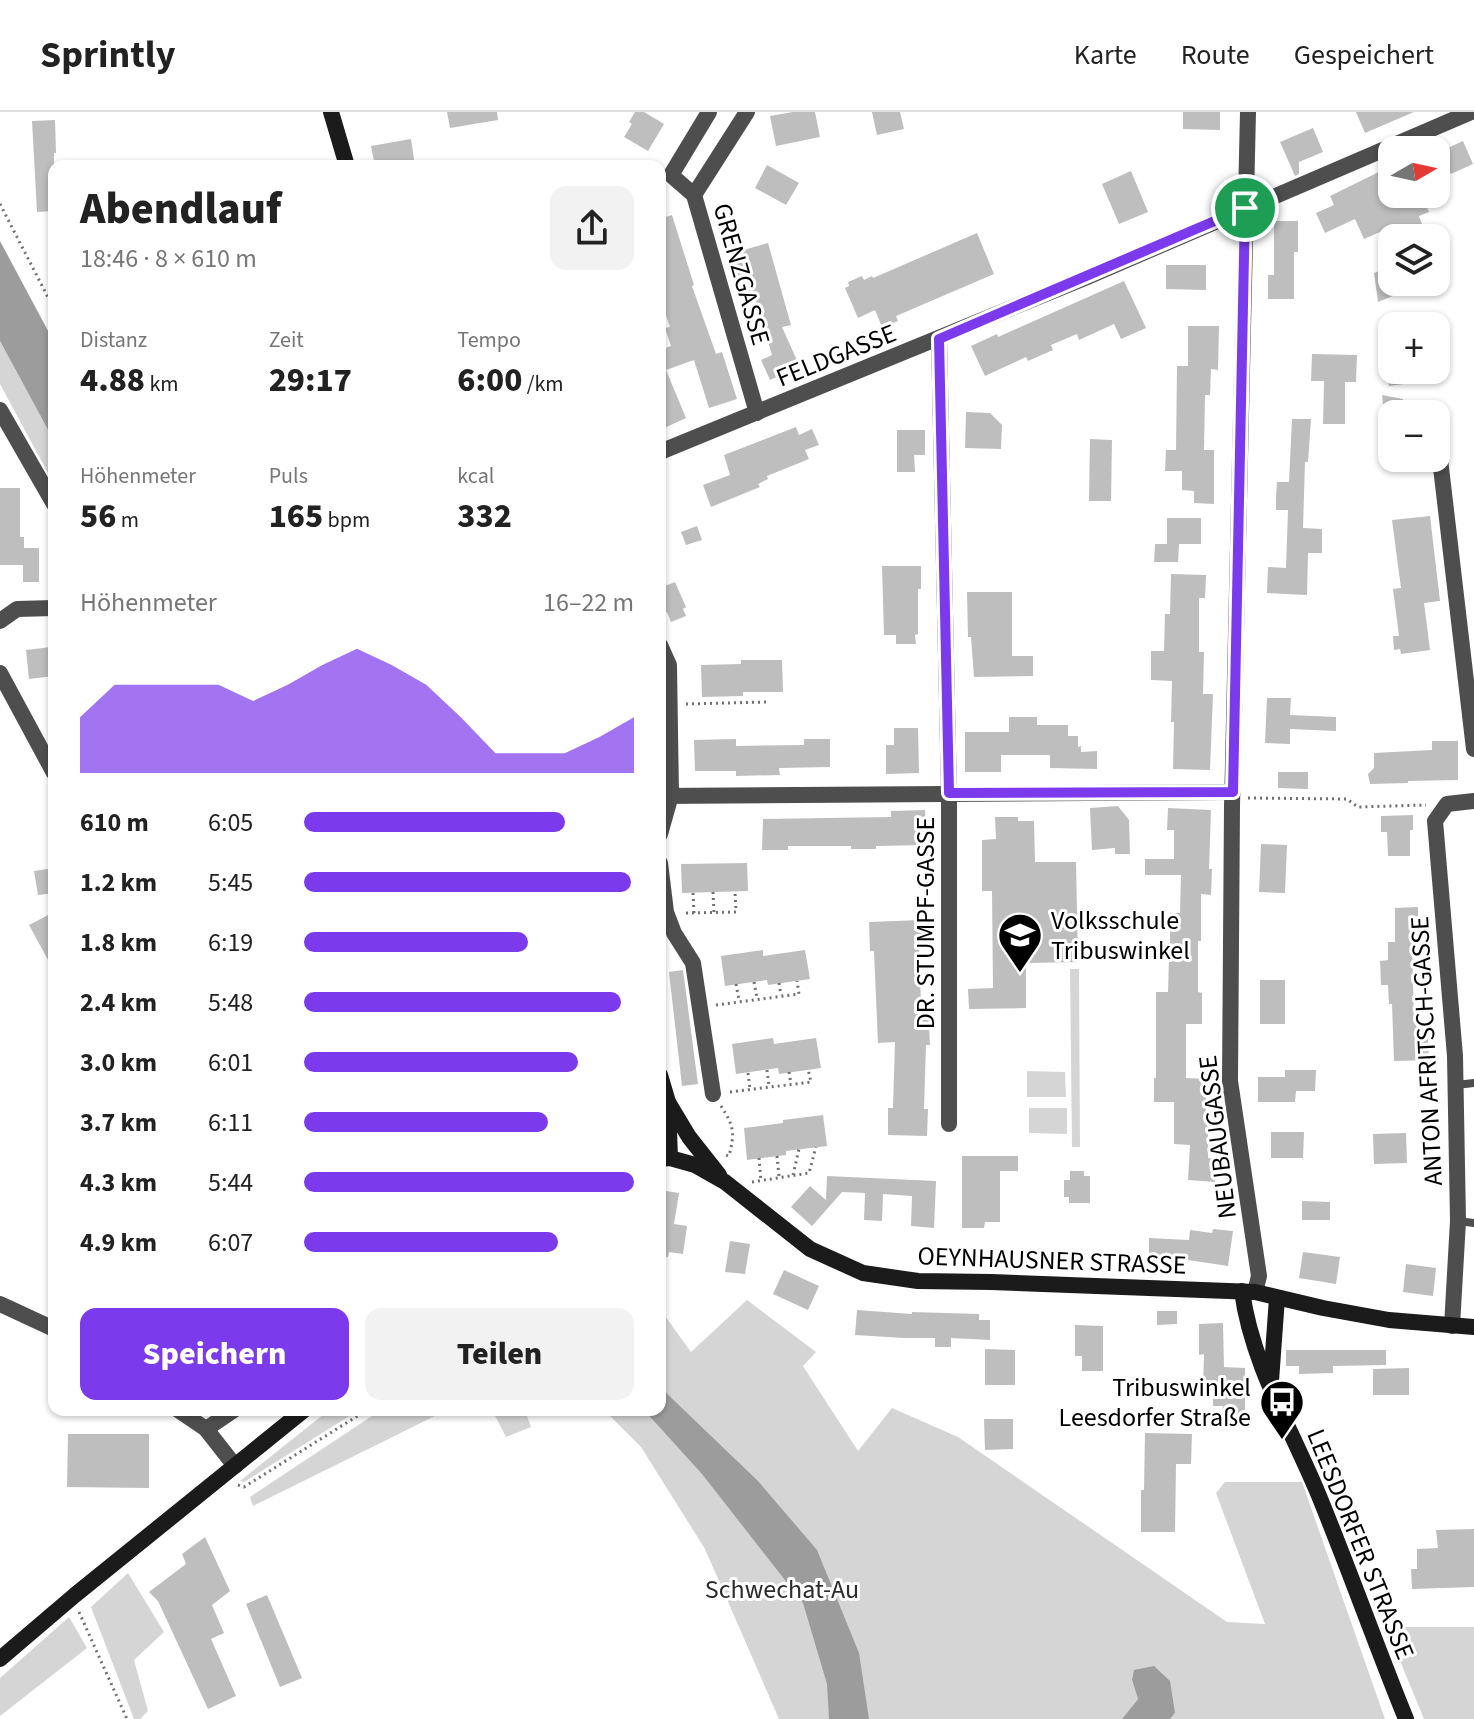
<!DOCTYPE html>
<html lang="de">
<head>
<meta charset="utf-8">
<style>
	:root { --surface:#fff; --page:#f2f2f2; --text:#222; --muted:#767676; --line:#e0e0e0; --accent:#7c3aed }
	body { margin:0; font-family:"Source Sans 3",sans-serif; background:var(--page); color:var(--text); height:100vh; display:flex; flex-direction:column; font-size:30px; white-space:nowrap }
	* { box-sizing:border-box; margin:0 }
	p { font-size:26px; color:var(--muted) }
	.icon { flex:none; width:44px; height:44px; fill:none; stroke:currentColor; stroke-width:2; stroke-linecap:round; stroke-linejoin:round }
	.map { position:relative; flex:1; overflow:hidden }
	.drawer { position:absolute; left:48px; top:48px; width:618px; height:1256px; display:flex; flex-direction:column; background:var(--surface); border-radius:16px; box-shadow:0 2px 6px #0004 }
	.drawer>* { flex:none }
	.needle { width:52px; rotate:81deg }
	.controls { position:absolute; left:1378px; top:24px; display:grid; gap:16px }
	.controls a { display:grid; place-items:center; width:72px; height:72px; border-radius:16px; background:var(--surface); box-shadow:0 2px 6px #0004; font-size:40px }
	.pin { position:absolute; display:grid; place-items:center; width:68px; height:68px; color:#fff; margin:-34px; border:4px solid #fff; border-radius:50%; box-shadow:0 2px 8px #0007 }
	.round { display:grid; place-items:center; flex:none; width:84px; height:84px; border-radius:16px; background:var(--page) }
	.headline { display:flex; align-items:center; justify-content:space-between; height:136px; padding:0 32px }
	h1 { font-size:44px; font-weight:800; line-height:60px }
	.figures { display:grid; grid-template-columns:repeat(3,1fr); gap:12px; height:136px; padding:8px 32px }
	.figures div { display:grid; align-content:center }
	.figures b { font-size:34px; font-weight:800 }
	.figures small { font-size:22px; font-weight:400 }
	.figures p { font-size:22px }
	.chart { height:224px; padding:16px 32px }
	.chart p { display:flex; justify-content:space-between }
	.chart svg { width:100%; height:144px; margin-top:8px; fill:var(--accent); opacity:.7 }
	.action { display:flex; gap:16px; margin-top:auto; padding:16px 32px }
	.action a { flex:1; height:92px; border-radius:16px; background:var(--accent); color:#fff; font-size:32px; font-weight:800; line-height:92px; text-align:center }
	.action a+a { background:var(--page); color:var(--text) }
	ul { padding:0 32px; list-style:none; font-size:26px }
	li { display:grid; grid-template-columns:128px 96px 1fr; align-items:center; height:60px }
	li i { height:20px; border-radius:10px; background:var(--accent) }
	header { display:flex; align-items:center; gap:48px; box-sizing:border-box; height:112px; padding:0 40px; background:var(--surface); border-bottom:2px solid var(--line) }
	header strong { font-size:38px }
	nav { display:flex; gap:44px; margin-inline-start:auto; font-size:28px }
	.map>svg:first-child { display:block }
</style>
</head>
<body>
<header>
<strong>Sprintly</strong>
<nav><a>Karte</a><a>Route</a><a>Gespeichert</a></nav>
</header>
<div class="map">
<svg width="1474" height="1607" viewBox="0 0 1474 1607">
	<rect width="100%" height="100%" fill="#fff"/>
	<g fill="#d5d5d5">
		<path d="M0,229L54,329V360L49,363L0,272Z"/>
		<path d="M1070,857H1079L1080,1035H1072Z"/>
		<path d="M1027,959L1065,960L1066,985H1027Z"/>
		<path d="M1029,996H1067V1022L1029,1021Z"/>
		<path d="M747,1188L816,1240L803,1254L858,1339L892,1296L958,1325L1227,1510L1265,1512L1216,1381L1225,1370H1302L1385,1607H1170L1175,1601L1132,1568L1138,1587L1122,1607H779L705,1437L641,1335L604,1298H660V1197L691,1240Z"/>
		<path d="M329,1298H359L244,1370L240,1369Z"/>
		<path d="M381,1298H447L253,1394L250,1385Z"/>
		<path d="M492,1298H525L531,1315L506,1325Z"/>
		<path d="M128,1461L164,1520L134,1548L148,1599L140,1607H134L91,1495Z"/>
		<path d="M69,1505L87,1536L0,1604V1566Z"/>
		<path d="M1386,1515H1474V1607H1424Z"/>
	</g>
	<g fill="#9c9c9c">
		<path d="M0,129L54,230V329L0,229Z"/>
		<path d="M660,1275L758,1369L817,1438L859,1541L869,1607H829L827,1572L803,1491L702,1362L644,1298H660Z"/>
		<path d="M1154,1554L1170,1569L1175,1601L1170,1607H1122L1138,1587L1132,1568L1134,1558Z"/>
	</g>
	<g fill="#bebebe">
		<path d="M447,0H497L498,8L450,16Z"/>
		<path d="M635,0H644L664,12L648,39L624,25L632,12L629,10Z"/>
		<path d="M793,0H815L820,25L776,34L770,4Z"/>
		<path d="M872,0H900L904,17L877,23Z"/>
		<path d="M1183,0H1220V18L1183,17Z"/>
		<path d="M1356,0H1414L1365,21Z"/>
		<path d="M55,8L56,41H54V99L37,100L32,9Z"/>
		<path d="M1313,16L1323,40L1299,50V62L1295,64L1280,30Z"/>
		<path d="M411,27L415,54H375L371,34Z"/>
		<path d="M1463,29L1473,52L1451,62L1441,39Z"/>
		<path d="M767,53L799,71L786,93L755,76Z"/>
		<path d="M1387,56L1392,68V82H1421L1429,100L1419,104L1427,126H1402L1396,113L1364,127L1355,107L1325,121L1316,101L1334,93L1330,84Z"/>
		<path d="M1131,59L1148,100L1119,112L1102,72Z"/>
		<path d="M672,103L694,173L692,174L716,242L722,240L737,287L709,296L694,248L666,258L686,306L660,318V238L671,234L665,216L670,215L660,186V107Z"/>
		<path d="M1274,109H1298V140H1294V187H1268V163H1274Z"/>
		<path d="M977,121L994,162L896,204L898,209L882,215L875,198L858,206L845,176L849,174L848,170L862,164L864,168L872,164L873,166Z"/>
		<path d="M768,131L791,213L782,215L800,255L770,268L761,248L772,243L752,178L738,182L728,150L742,146L740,139Z"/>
		<path d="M1166,153H1206V178L1166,177Z"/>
		<path d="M1389,155L1392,162V170H1395L1400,181L1378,190L1374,161Z"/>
		<path d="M1124,169L1146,216L1121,227L1114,212L1079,228L1077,222L1051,233L1053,238L1028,249L1026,245L985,264L971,234L997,222L998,225Z"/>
		<path d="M1188,214H1219L1218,258L1211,257L1210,283H1205L1204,338H1214V392L1194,391V379L1182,378V359H1165L1166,338H1176L1177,254H1188Z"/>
		<path d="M1312,242L1357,243L1356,270H1345V312H1323L1324,269H1311Z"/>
		<path d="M1387,258H1437L1438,267L1389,274Z"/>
		<path d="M1382,283L1403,287L1404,302H1384Z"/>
		<path d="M966,300L990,301L1002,313L1001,337L965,336Z"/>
		<path d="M1292,307H1311L1308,350H1305L1303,416L1322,417V441H1308L1307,483L1267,481L1268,455L1286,456L1288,398H1276V385L1277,370H1289Z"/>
		<path d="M796,315L799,323L812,317L819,333L805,338L809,347L767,364L768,367L758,372L760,375L711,395L703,373L730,363L724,343Z"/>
		<path d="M897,318H925V343H914L915,360H897Z"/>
		<path d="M1090,327L1112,328L1111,389H1089Z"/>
		<path d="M0,376H20V425H24V436H39V470H23V453H0Z"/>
		<path d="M1430,404L1440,489L1424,491L1430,538L1401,542L1400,537L1394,538L1393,524H1399L1393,477L1401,476L1392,408Z"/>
		<path d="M1167,406H1201V432H1179L1178,450H1154L1155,432H1167Z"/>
		<path d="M697,414L702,428L686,433L681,420Z"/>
		<path d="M882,454H921V477H918V522L915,523L916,532H896V523H884Z"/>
		<path d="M1171,462L1206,463L1205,486H1199V540H1204L1203,582H1213L1210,658L1173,657L1174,610H1171L1172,569L1151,568V539H1164L1165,502H1170Z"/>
		<path d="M675,470L686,495L683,497L686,504L671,510L667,500L660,503V476Z"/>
		<path d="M967,480H1012V544H1033V564L974,565L971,525H968Z"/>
		<path d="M51,535L54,564L29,567L26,538Z"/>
		<path d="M741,548H782L783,580H743V584L702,585L701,553L741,552Z"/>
		<path d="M1267,586H1291L1290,603L1336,605V619L1290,617V632L1265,631Z"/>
		<path d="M1009,605H1037V613H1068V624H1078V635L1081,634V640L1097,639V657L1050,656V643H1001V660H965V620H1009Z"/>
		<path d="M894,616H918L919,661L886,662V633H894Z"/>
		<path d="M736,627V634L804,633V627H830V655L779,656L780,663L736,664V659H695L694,628Z"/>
		<path d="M1432,629H1458V668L1408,669V671L1370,672L1368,662L1374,656V641L1432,638Z"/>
		<path d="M1278,660H1308V677L1278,676Z"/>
		<path d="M1118,694L1129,708L1130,742H1115V736L1092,738L1090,696Z"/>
		<path d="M1168,696L1211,698L1209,757H1212L1211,783L1201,782V829H1198V880L1202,881V912H1186V966L1206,967V1007H1208V1046L1216,1047L1215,1070L1188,1068L1190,1033L1174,1032V990H1154V966H1156V880H1168L1169,845H1170V801H1180L1181,763H1145V747H1174V718H1167Z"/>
		<path d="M925,698L927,733L876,734V737H851V734H788V738H762L763,707L891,705V699Z"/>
		<path d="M1413,703V718H1410V744H1388L1387,720H1381V704Z"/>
		<path d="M995,705H1018V709H1034L1035,750H1076L1078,850L1026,851V896L969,897L968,877L993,876L992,779H982V728L996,727Z"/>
		<path d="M1261,732L1287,733L1285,781L1259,780Z"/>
		<path d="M747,751L748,779L682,781L681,752Z"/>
		<path d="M54,756V781L38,783L34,759Z"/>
		<path d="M1418,795V827H1412L1414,911L1427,910L1429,948L1394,949L1392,892H1389L1388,873H1381L1380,849L1388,848V830H1395V796Z"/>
		<path d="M54,800V859L29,813Z"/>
		<path d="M921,808L922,837H919L921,892H928L930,933H926L924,997H928L927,1024L888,1023V996H893L895,930L878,931L874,839H870L869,810Z"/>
		<path d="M763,838V844L805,838L810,867L768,873L767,868L725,874L721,844Z"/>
		<path d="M683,858L698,972L682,974L669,860Z"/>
		<rect x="1260" y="868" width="25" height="44"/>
		<path d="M773,926L774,932L816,926L821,956L779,962L778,956L736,962L732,932Z"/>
		<path d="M1285,958H1316L1315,979H1296L1295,990H1258V965H1285Z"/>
		<path d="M823,1003L827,1034L786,1039V1043L747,1048L744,1016L783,1011V1008Z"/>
		<path d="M1271,1020H1304L1303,1046H1271Z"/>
		<path d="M1406,1021L1407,1051L1374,1052L1373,1022Z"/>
		<path d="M962,1044H1018V1059H1000V1110H985L984,1116H962Z"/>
		<path d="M1070,1059H1084V1064H1090V1091H1069V1085H1064V1068H1070Z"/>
		<path d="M827,1064L936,1069L934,1116L911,1114L912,1084L883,1082L882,1109L864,1108L865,1081L842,1080L812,1114L791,1095L810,1074L826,1088Z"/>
		<path d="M660,1078L679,1081L674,1112L687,1114L683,1142L669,1140L668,1145H660Z"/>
		<path d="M1302,1089L1330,1090V1108H1302Z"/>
		<path d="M1213,1117L1233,1119L1228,1154L1188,1148L1149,1145V1126L1189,1128L1190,1118L1212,1121Z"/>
		<path d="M730,1129L750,1132L745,1162L725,1160Z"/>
		<path d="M1303,1140L1340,1145L1336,1172L1299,1166Z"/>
		<path d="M1406,1152L1436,1156L1433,1184L1403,1180Z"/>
		<path d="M784,1158L819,1174L808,1198L773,1182Z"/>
		<path d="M857,1198L912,1202V1200L979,1202V1208H990V1228L951,1226V1235H935V1226H904L855,1223Z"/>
		<path d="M1157,1199H1177V1212L1157,1213Z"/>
		<path d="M1223,1211L1224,1255L1245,1256V1303H1222L1223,1294H1213V1277H1203L1204,1242L1199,1243V1212Z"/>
		<path d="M1075,1213L1103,1214V1259H1082V1244H1075Z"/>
		<path d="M985,1237L1015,1238V1273H985Z"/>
		<path d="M1286,1238H1386V1253L1333,1254V1261L1299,1262V1254H1286Z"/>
		<path d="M1409,1256V1283H1373V1257Z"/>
		<path d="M984,1307H1013V1337L985,1338Z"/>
		<path d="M1145,1321L1192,1322L1191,1352H1176L1175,1420H1141V1378H1144Z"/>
		<path d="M68,1322H149V1376L67,1375Z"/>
		<path d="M1474,1417V1475L1412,1477L1411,1457H1417V1437L1438,1436L1436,1418Z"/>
		<path d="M205,1425L230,1479L212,1493L224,1521L211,1527L236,1584L208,1597L158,1489L149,1480L186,1452L182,1442Z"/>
		<path d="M267,1483L302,1566L280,1575L246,1492Z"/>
	</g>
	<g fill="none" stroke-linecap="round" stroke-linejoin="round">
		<g stroke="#707070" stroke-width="3" stroke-dasharray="2 4" stroke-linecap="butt">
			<path d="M0,92L54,197"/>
			<path d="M686,592L766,590"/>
			<path d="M1248,686L1347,687L1358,695L1426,693"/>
			<path d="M713,780L714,800"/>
			<path d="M693,781L694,801"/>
			<path d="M686,801L736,800L735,780"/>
			<path d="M754,870L757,886"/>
			<path d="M779,871L781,883"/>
			<path d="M736,872L739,888"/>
			<path d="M716,893L799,882L797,869"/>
			<path d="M767,958L769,974"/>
			<path d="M789,960L791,972"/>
			<path d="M748,961L750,977"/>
			<path d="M730,980L811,970L808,957"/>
			<path d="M721,994C734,1014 735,1021 729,1044L726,1043"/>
			<path d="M777,1044L779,1064"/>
			<path d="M759,1046L761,1069"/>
			<path d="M793,1063L799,1037"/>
			<path d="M752,1070L809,1061L816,1035"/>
			<path d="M238,1373L244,1375L367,1298"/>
			<path d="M79,1500L127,1607"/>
		</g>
		<g stroke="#4e4e4e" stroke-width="8">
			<path d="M1456,973L1474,971"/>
			<path d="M1458,1109L1474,1111"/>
		</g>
		<g stroke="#4e4e4e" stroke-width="16">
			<path d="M747,0L694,83L757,301"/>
			<path d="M1248,0L1232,694L1230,969L1259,1164L1255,1180"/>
			<path d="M694,83L671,63L709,0"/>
			<path d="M939,227L949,681V1012"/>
			<path d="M0,298L54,392"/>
			<path d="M1436,313L1474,637"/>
			<path d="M660,340L1087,165L1471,0"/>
			<path d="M0,509L17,497L54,496"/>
			<path d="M660,533L669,553L671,683L660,722"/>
			<path d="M0,561L54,661"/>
			<path d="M660,684L1233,680"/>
			<path d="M660,751L666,800L674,821L693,851L713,982"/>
			<path d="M0,1192L54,1217"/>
			<path d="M1452,1214L1458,1109L1455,944L1435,709L1447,692L1474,689"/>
			<path d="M178,1298L206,1317"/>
			<path d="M234,1298L206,1317L235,1354"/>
		</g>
		<g stroke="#1b1b1b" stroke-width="16">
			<path d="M331,0L347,54"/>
			<path d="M660,963L668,990L670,1046"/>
			<path d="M668,990L689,1025L719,1063"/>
			<path d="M660,1047L670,1046L695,1053L725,1070L810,1137L863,1161L918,1169L991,1170L1255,1180L1323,1196L1389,1208L1474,1215"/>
			<path d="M1242,1179C1251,1249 1290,1315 1317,1379C1348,1454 1375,1531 1406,1607"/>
			<path d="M1271,1269L1277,1186"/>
			<path d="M0,1547L75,1483L304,1298"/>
		</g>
	</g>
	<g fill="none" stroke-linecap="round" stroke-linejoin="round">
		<g stroke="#fff" stroke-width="16">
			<path id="route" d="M1245,96L1233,680L949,681L939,227Z"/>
		</g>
		<use href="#route" stroke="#7c3aed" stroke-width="10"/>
	</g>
	<defs>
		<g id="school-pin" transform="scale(2.3)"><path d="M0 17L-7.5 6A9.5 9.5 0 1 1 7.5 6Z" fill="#000" stroke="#fff"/><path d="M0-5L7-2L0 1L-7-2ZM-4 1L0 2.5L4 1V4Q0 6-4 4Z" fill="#fff"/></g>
		<g id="bus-pin" transform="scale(2.3)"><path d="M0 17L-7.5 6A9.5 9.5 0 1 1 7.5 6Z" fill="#000" stroke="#fff"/><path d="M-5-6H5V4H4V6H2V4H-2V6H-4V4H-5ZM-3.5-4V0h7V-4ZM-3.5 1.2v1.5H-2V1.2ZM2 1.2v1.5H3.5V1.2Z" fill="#fff"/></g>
	</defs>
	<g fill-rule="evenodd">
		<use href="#school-pin" x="1020" y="823"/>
		<use href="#bus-pin" x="1282" y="1290"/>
	</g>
	<g text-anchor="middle" stroke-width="6" stroke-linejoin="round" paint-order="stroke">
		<g font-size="26" fill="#000" stroke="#fff">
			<text transform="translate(742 162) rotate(74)" y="9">GRENZGASSE</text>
			<text transform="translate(836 243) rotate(-22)" y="9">FELDGASSE</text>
			<text transform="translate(925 811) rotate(-90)" y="9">DR. STUMPF-GASSE</text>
			<text transform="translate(1426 939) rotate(-93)" y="9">ANTON AFRITSCH-GASSE</text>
			<text transform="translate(1217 1025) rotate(-97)" y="9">NEUBAUGASSE</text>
			<text transform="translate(1052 1148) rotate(2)" y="9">OEYNHAUSNER STRASSE</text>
			<text transform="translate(1361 1432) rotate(68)" y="9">LEESDORFER STRASSE</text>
		</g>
		<g font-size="26" fill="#000" stroke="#fff" text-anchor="start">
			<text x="1051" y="817">Volksschule<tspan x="1051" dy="30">Tribuswinkel</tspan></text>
			<text x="1251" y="1284" text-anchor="end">Tribuswinkel<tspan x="1251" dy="30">Leesdorfer Straße</tspan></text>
		</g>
		<g font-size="26" fill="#2c2c2c" stroke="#fff">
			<text x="782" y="1486">Schwechat-Au</text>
		</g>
	</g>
</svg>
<div class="controls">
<a><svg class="needle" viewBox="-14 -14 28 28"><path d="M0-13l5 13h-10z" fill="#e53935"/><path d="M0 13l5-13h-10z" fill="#767676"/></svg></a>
<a><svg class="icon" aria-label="layers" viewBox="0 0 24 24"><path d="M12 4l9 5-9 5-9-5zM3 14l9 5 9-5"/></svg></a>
<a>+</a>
<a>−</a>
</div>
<div class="pin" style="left:1245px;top:96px;background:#1e9e55"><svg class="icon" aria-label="arrive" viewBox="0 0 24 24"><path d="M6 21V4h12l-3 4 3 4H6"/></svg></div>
<section class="drawer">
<div class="headline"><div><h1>Abendlauf</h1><p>18:46 · 8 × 610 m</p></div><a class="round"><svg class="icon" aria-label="share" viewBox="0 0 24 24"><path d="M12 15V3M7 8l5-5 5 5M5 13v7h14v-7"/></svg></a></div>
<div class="figures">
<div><p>Distanz</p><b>4.88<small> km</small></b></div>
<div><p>Zeit</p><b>29:17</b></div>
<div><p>Tempo</p><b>6:00<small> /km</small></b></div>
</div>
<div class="figures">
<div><p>Höhenmeter</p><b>56<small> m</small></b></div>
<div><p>Puls</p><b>165<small> bpm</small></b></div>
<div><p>kcal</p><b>332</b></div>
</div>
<div class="chart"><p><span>Höhenmeter</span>16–22 m</p>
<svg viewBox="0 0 160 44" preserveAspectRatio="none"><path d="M0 44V27L10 17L20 17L30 17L40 17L50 22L60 17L70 11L80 6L90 11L100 17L110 27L120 38L130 38L140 38L150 33L160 27V44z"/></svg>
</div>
<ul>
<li><b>610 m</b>6:05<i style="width:79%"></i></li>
<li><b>1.2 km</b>5:45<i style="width:99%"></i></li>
<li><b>1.8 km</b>6:19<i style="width:68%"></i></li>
<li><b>2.4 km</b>5:48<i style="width:96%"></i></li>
<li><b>3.0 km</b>6:01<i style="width:83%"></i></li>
<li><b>3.7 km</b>6:11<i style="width:74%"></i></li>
<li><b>4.3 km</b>5:44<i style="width:100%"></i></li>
<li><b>4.9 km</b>6:07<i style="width:77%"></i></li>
</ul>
<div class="action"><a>Speichern</a><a>Teilen</a></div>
</section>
</div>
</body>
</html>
